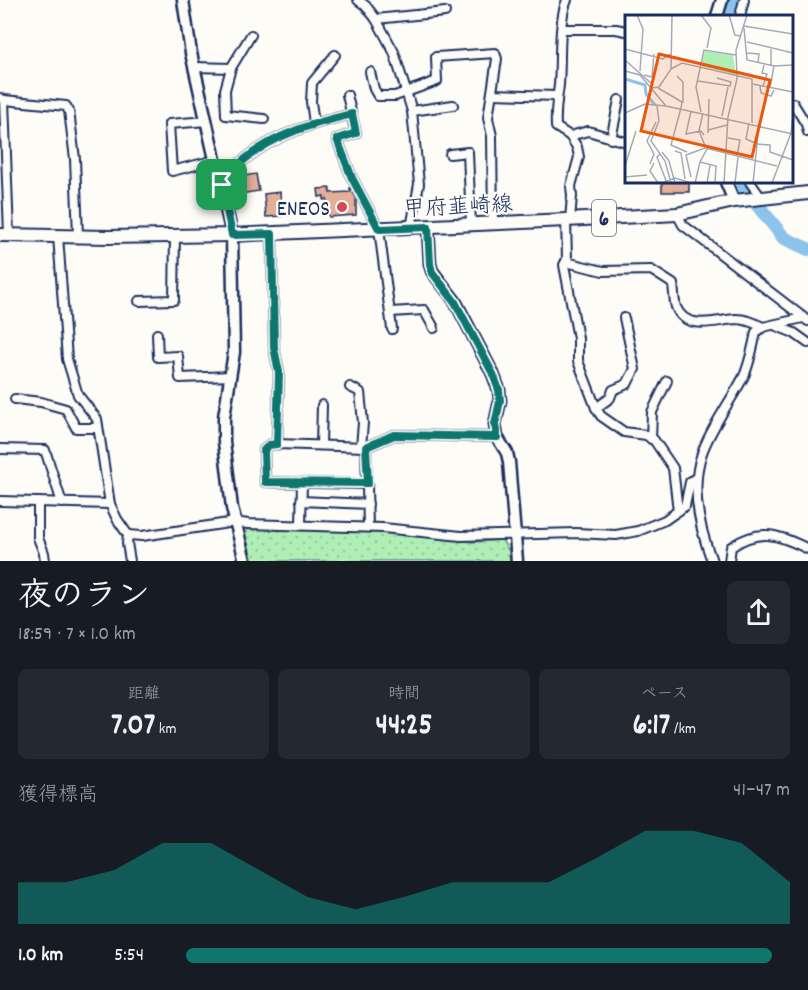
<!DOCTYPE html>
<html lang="ja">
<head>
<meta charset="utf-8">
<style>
	:root { --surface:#171b24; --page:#242831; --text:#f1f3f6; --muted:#9ea1a6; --accent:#0f766e }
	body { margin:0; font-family:Dekko,"Klee One",sans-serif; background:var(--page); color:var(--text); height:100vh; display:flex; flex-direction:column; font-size:22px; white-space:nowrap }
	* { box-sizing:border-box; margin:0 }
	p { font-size:20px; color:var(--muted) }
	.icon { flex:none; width:33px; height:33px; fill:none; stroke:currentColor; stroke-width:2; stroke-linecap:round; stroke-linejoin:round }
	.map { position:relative; height:561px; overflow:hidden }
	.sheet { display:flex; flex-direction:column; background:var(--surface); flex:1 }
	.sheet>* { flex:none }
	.pin { position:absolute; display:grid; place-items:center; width:51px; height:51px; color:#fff; margin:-26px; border-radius:12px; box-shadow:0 3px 9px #0006 }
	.round { display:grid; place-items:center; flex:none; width:63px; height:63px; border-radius:9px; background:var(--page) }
	.summary { display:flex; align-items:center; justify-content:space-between; height:102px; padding:0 18px }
	h1 { font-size:33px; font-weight:700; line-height:45px }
	.figures { display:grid; grid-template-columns:repeat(3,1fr); gap:9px; height:102px; padding:6px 18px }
	.figures div { display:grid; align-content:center; border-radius:9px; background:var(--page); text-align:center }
	.figures b { font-size:30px; font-weight:700 }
	.figures small { font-size:16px; font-weight:400 }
	.figures p { font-size:16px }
	.chart { height:168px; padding:12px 18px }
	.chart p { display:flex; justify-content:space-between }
	.chart svg { width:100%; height:108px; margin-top:6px; fill:var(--accent); opacity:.7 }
	ul { padding:0 18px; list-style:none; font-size:20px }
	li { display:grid; grid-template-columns:96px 72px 1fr; align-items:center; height:45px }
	li i { height:15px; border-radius:8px; background:var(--accent) }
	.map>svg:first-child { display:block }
</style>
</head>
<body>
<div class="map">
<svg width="808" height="561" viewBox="0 0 808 561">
	<defs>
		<pattern id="park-dots" width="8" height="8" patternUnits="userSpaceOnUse" patternTransform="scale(1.5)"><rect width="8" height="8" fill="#afeeb5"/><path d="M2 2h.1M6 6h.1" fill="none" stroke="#96cc9e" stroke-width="1.8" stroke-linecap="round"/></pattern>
	</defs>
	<rect width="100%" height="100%" fill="#fdfcf7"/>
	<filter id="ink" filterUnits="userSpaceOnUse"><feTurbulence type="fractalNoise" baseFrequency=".0167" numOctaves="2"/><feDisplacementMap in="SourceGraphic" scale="12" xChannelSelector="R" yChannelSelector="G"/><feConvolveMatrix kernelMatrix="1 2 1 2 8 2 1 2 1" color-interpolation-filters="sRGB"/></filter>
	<g filter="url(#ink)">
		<path fill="url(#park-dots)" stroke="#658e8a" stroke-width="1.5" d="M256,528L377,532L474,542L502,540L509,551L510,561H253L245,534L249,529Z"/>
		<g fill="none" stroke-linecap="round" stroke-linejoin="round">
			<g stroke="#8dc3eb" stroke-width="14">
				<path d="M728,16L733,0"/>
				<path d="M739,182L784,238L808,249"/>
			</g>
		</g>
		<g fill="#e4af99" stroke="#1b2f5e" stroke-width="1.5">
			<path d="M256,174L259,191L240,194L237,177Z"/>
			<rect x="662" y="182" width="27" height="10"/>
			<path d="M350,187L356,198V215L329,217L327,199L324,200V196L319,197L318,189L330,188V193L350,192Z"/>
			<path d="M280,192L282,216L266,217L264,194Z"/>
		</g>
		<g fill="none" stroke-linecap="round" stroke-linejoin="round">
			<g stroke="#1b2f5e" stroke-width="12">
				<g id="minor">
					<path d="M358,0L366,6L376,19L394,52L412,111L419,184L411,228"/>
					<path d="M567,0C558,21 561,61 559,85C557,102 555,109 556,127L570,136L577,147L579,157L571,186L572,196L570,220"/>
					<path d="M740,16L744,0"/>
					<path d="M376,19L445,12"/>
					<path d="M562,29H616L626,31"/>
					<path d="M194,67L231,68L251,35"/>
					<path d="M231,68L225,90L226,115L264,119"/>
					<path d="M370,72L374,89L378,96H395L437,81L436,57L495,53L497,59L488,118L492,136L493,224"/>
					<path d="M492,94L556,96"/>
					<path d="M347,95L356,133L337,139L352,178L379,229L392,329"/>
					<path d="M0,98L4,100L9,235"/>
					<path d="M4,100L66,106L69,111L75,159L78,236"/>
					<path d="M793,103L806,124L808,132"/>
					<path d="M412,111L453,105"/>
					<path d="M207,121L169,124L172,171L216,160"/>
					<path d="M314,123L311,102L312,83L335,55"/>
					<path d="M570,136L588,131L626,142"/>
					<path d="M611,139L619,100"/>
					<path d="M450,154L468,152L471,225"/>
					<path d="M750,182L762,199"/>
					<path d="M222,185C229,177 236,167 244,160C275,134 314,123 352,114"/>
					<path d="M677,214L683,225L808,321"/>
					<path d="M566,220L567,259L570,263L603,271L651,270L673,284C674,291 674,301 676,307C686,332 717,320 736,319C747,319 754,323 763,327"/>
					<path d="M272,234L274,348L279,372L277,444"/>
					<path d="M58,236L67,359L78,395L97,419L110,504L117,519L128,535L142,536L235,522L248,524L383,528L461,536L576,533L616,535L638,531L665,520L685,506L690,482L697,477"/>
					<path d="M567,259L564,265L578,338V361L596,408L601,416L624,432L646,435L654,440L673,468L678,511"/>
					<path d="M139,301L174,300L175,236"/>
					<path d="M390,312L424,310L434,328"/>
					<path d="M774,325L794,333L808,343"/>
					<path d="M157,334L158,357L178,356L180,378L231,376"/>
					<path d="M350,387L360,392L363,423L361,447"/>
					<path d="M15,399L41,402L66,409L76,428H98"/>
					<path d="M596,408L610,398L613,390L627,384L635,369L624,318"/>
					<path d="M651,439L652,412L667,381"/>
					<path d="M321,445L322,405"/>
					<path d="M366,447L368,527"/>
					<path d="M0,449L45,450L62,503"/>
					<path d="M368,484L265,482L264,450L269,445L277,444L366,447L394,435L497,437"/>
					<path d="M0,501L110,504"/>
					<path d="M301,501L368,504"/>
					<path d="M38,502V538L44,553L45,561"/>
					<path d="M301,525L302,483"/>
					<path d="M128,535L127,543L130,561"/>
					<path d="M712,561C699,527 690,488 702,453C711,427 731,401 744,376C750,362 753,347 756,332L763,327L803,318"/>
					<path d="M729,561L731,547C760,527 780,535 808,549"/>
				</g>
			</g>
			<g stroke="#1b2f5e" stroke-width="15">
				<g id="tertiary">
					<path d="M183,0L191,53L232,235L234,352L224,417V442L232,508L245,561"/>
					<path d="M717,16L722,0"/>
					<path d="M726,182L734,201"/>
					<path d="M428,227L430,264L432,271L455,301L493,374L499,390L500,401L495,424L497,437L507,453L509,462L517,561"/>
				</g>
			</g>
			<g stroke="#1b2f5e" stroke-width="16">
				<path id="primary" d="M0,235L108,237L232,235L566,220L677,214L734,201L808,193"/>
			</g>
			<use href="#minor" stroke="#fdfcf7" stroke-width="8"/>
			<use href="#tertiary" stroke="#fdfcf7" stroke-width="10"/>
			<use href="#primary" stroke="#fdfcf7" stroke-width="12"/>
		</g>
	</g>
	<g fill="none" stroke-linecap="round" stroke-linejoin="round" filter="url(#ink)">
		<g stroke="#fff" stroke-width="12">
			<path id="route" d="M352,114L356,133L337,139L352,178L379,229L428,227L430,264L432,272L455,302L493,374L499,390L500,401L495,424L497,437L394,435L366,447L368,483L265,482L264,450L269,445L277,444L279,372L274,348L272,234L232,235L222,185C229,177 236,167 244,160C275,134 314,123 352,114Z"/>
		</g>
		<use href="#route" stroke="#0f766e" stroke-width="8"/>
	</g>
	<circle fill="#d1495b" stroke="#fdfcf7" stroke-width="2" cx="342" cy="207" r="6"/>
	<g text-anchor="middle" stroke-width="4.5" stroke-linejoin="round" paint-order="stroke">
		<rect fill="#fdfcf7" stroke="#5f6c8c" stroke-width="1.5" x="592" y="200" width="24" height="36" rx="4.5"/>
		<g font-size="21" font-weight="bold" fill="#1b2f5e">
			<text x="604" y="225">6</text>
		</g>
		<g font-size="22" fill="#1b2f5e" stroke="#fdfcf7">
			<text transform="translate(458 205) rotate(-3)" y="8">甲府韮崎線</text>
		</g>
		<g font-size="22" fill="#1b2f5e" stroke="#fdfcf7" text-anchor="end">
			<text x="330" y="215">ENEOS</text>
		</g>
	</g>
	<g transform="translate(625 15)">
		<rect width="168" height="168" fill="#fdfcf7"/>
		<path d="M80,36L108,40L111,60L75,51Z" fill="#afeeb5"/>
		<path fill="none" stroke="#8dc3eb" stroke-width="3" d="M0,64L20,70L21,79L30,90"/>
		<path fill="none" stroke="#a3aaba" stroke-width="1.5" d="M12,0L18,14L15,56M76,0L86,13L82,33M104,0L110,20L115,21M119,11L168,19M119,13L122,45L149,51L168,50M122,27L168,38M146,32V50M0,34L38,44L45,39M121,38L134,39L133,48M0,45L28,70M46,54L57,48L127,64V108M0,56L15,60L41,91M19,60L27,62L29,39M52,61L58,67V88M73,66L105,71L106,67L92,63M128,69L168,77M135,71L136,78L146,81L149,75M138,71L142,59L137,58L139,50M27,73L34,72L46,54L47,0M33,73L57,87L56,93M145,73L149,51M32,91L34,106L26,126L40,146L46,168M56,93L46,130L62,137M66,96L61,119L76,116L79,120M76,97L71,72L79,35L111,40M0,98L20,89L41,91L168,119M78,98L74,116L81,133L152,151M97,101L103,72M124,108L121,124L130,128M83,115L102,110M83,118L84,84M103,123L115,125L112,141M131,129L145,130V137L168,145M82,134L75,147L91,151L90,168M50,136L56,138L60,164M37,137L44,146L50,168M35,139L32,142L42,168M29,148L25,156L33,168M25,149L29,139L22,126L31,107M0,151L11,116M0,162L22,160M66,162L61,140L80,133M37,168L50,163L66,168M70,168L75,147M82,168L85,150M99,168L103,102L112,64L111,35L122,0M110,168L113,142M128,168L134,110M147,168L166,118L168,101"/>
		<path fill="#e8590c" fill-opacity="0.15" stroke="#e8590c" stroke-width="3" d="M34,39L145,65L127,142L16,116Z"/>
		<rect width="168" height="168" fill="none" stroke="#1b2f5e" stroke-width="3"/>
	</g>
</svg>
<div class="pin" style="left:222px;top:185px;background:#1e9e55"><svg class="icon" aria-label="arrive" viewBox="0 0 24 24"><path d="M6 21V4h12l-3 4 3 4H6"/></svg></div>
</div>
<section class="sheet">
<div class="summary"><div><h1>夜のラン</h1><p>18:59 · 7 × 1.0 km</p></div><a class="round"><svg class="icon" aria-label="share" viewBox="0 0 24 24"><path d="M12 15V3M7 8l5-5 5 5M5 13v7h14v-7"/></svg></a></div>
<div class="figures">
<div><p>距離</p><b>7.07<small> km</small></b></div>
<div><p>時間</p><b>44:25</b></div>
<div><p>ペース</p><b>6:17<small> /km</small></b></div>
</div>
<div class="chart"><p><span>獲得標高</span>41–47 m</p>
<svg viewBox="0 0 160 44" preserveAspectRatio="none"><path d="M0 44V27L10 27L20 22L30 11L40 11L50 22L60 33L70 38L80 33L90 27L100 27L110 27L120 17L130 6L140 6L150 11L160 27V44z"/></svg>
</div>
<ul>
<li><b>1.0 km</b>5:54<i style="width:97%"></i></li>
</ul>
</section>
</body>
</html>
